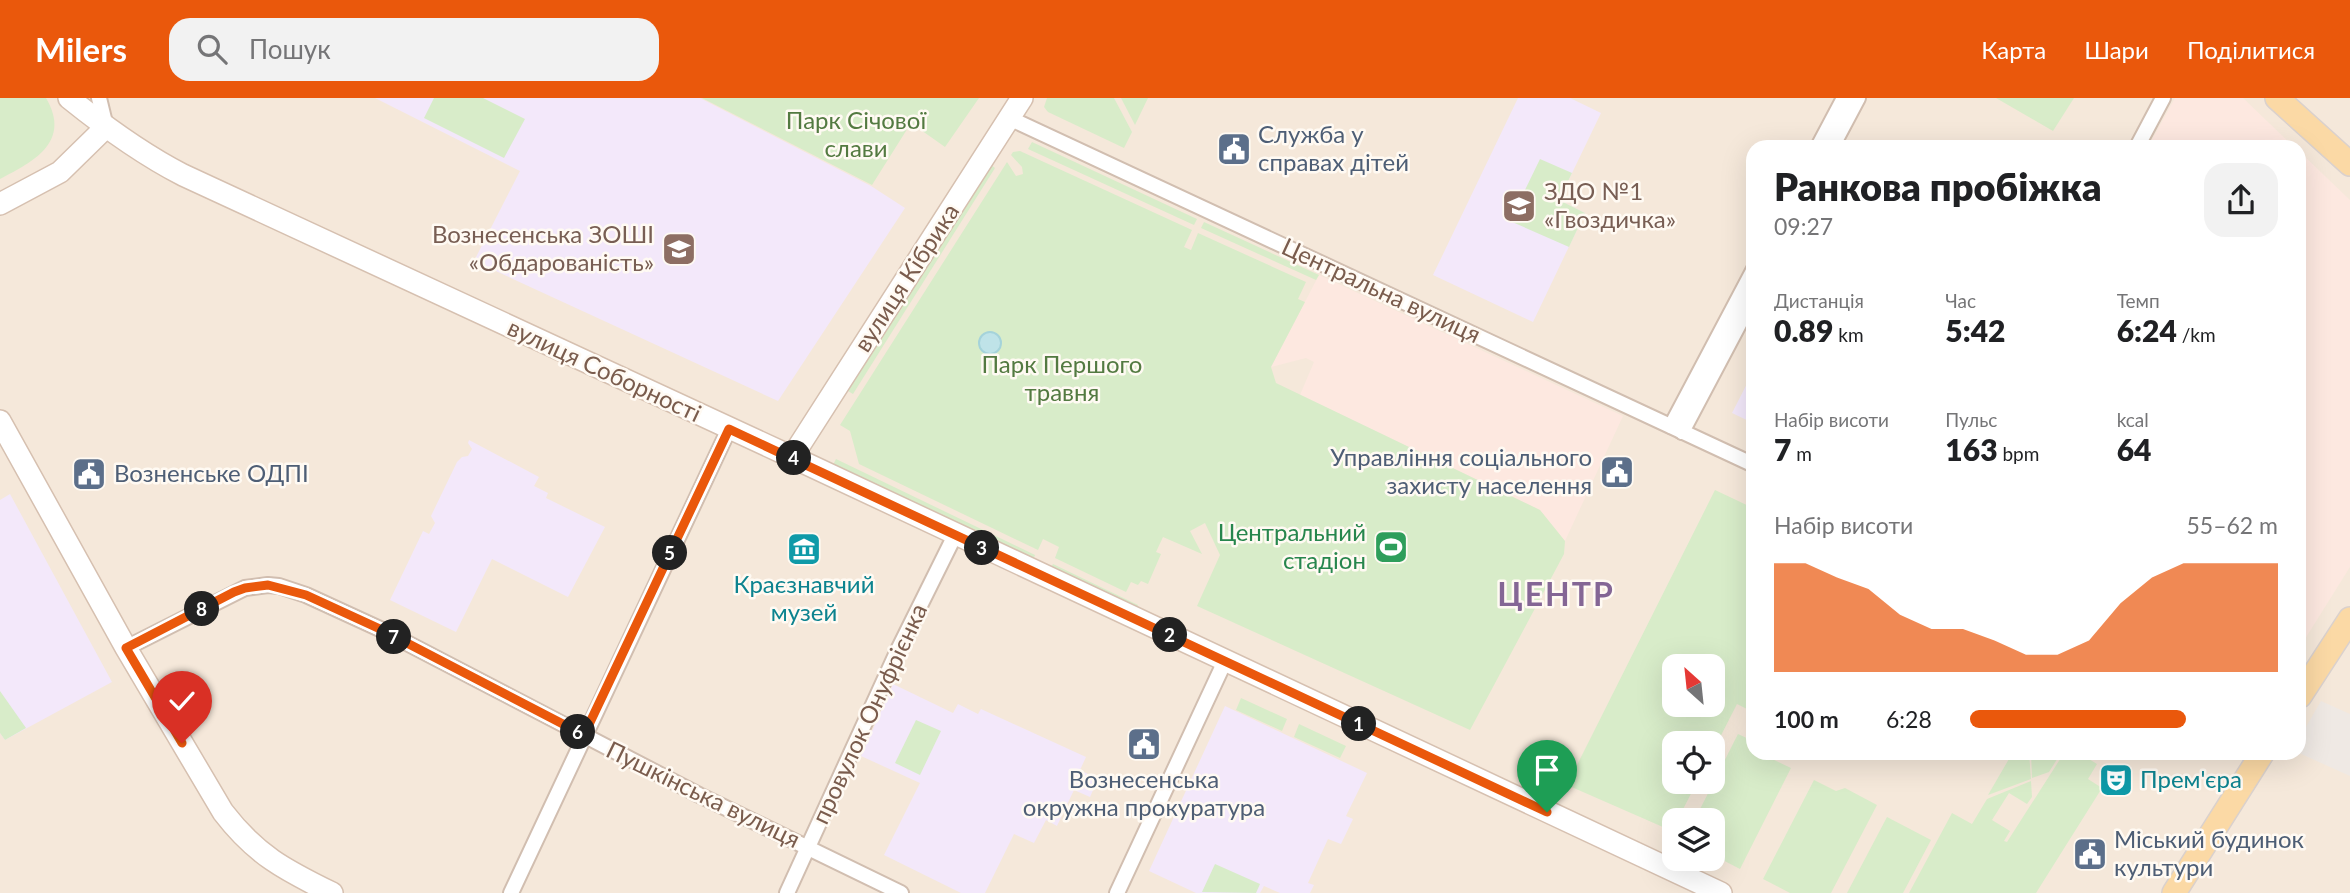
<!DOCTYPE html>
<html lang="uk">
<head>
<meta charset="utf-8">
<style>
	:root { --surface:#fff; --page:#f2f2f2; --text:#202124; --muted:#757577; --accent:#ea580c }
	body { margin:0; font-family:Lato,sans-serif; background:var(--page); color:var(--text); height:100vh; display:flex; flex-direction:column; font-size:26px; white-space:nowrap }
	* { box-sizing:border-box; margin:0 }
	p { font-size:23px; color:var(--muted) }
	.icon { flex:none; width:38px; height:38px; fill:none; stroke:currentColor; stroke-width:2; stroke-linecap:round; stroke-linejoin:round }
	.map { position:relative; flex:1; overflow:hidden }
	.panel { position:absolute; left:1746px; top:42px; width:560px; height:620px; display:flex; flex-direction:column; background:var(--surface); border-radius:21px; box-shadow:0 7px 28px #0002 }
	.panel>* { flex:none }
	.needle { width:46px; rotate:333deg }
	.buttons { position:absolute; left:1662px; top:556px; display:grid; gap:14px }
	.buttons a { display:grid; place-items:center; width:63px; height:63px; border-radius:14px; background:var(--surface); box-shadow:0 7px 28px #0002; font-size:35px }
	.pin { position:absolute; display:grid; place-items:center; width:60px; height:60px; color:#fff; margin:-72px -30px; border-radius:50% 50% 50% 0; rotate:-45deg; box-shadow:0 0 7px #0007 }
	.pin .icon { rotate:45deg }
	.km { position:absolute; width:35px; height:35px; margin:-18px; border-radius:50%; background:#222; color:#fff; font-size:19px; line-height:35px; text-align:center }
	.round { display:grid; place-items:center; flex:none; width:74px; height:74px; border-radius:21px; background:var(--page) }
	.overview { display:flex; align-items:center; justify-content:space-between; height:119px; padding:0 28px }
	h1 { font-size:38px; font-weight:800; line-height:52px }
	.figures { display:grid; grid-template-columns:repeat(3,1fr); gap:10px; height:119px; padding:7px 28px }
	.figures div { display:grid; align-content:center }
	.figures b { font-size:30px; font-weight:800 }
	.figures small { font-size:19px; font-weight:400 }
	.figures p { font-size:19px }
	.chart { height:196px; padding:14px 28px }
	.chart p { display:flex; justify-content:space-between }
	.chart svg { width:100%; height:126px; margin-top:7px; fill:var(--accent); opacity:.7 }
	ul { padding:0 28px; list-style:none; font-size:23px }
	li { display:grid; grid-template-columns:112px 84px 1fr; align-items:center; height:52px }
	li i { height:18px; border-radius:9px; background:var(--accent) }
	header { display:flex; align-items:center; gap:42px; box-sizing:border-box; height:98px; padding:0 35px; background:var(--accent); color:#fff }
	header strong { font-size:33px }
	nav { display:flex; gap:38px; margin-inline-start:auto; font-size:24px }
	.search { width:490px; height:63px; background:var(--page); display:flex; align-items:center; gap:18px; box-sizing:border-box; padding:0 24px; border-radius:21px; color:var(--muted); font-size:26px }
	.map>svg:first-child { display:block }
</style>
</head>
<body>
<header>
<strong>Milers</strong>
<div class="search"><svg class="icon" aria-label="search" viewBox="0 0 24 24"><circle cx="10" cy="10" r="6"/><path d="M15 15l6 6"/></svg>Пошук</div>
<nav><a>Карта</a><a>Шари</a><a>Поділитися</a></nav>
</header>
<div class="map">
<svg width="2350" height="795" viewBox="0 0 2350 795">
	<rect width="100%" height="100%" fill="#fdf6ec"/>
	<path fill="#f5e8da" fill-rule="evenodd" d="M0,0H2350V795H0ZM1754,49H2300V654H1754ZM1675,569H1713V607H1675ZM1675,646H1713V684H1675ZM1675,723H1713V761H1675Z"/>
	<g fill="#fde8e0">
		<path d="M2175,0H2243L2294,49H2148Z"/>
		<path d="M2300,54L2350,102V469L2300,549Z"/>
		<path d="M1319,177L1623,318L1565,443L1540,412L1300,297L1314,264L1306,260L1271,269Z"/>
	</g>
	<path fill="#efe9e4" d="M2321,603L2350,616V678L2299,655L2300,639Z"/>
	<g fill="#f3e8fa">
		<path d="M375,0H700L871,88L905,110L778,303L474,163L520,73Z"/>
		<path d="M1518,0H1570L1601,15L1559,102L1585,115L1533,224L1433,177Z"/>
		<path d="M1753,274L1754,325H1753L1732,315Z"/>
		<path d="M469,342L539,379L534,388L548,395L546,400L605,429L568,499L492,461L456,534L390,502L423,433L429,436L435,425L431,418L457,364L462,359L468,358L472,351L468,345Z"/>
		<path d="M10,396L112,584L5,642L0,635V402Z"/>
		<path d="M893,586L953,615L958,606L978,616L981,611L1086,659L1080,672L1098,681L1090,699L1074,692L1057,728L1046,722L1034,745L1014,736L985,795H961L884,757L920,685L861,658Z"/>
		<path d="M1225,608L1367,675L1346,718L1353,721L1341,746L1328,741L1308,785L1314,787L1310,795H1280L1264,788L1260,795H1196L1149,773Z"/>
	</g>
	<g fill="#d8ecc9" fill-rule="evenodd">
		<path d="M0,0H46C72,44 33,64 0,81Z"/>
		<path d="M434,0H483L525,21L504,60L424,20Z"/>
		<path d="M702,0H979L945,49L911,25L872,87Z"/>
		<path d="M1047,0H1114L1132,34L1124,50L1048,14L1044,9Z"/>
		<path d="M1121,0H1148L1135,27Z"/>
		<path d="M1996,0H2074L2053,33Z"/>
		<path d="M1032,44L1197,121L1194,127L1028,51Z"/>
		<path d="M1020,53L1192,132L1184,149L1191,152L1198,135L1306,184L1298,201L1305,204L1271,269L1276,285L1540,412L1565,443L1564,456L1470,632L1197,508L1220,457L1205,425L1190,433L1202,456L1163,439L1156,454L1161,456L1148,486L1141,483L1138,487L1131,484L1126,494L1055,460L1059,449L1043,441L1038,452L859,366L850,333L840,327L1007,64L1016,78L1023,76L1022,69L1011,57L1013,54Z"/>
		<path d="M1540,61L1572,75L1559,102L1585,115L1569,149L1510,123Z"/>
		<path d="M991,67L995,70L853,296L848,293Z"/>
		<path d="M1204,124L1319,177L1316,182L1201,130Z"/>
		<path d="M836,361L1035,457L1033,462L833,367Z"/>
		<path d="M1715,392L1753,410L1754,575L1751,580L1753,582V614L1737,606L1713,653V646H1675V684H1697L1677,723H1675L1672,733L1567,687ZM1675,569H1713V607H1675Z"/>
		<path d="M1053,466L1138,507L1136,512L1050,471Z"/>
		<path d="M0,593L26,630L5,642L0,635Z"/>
		<path d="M1241,600L1287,621L1282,633L1236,612Z"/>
		<path d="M916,622L941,633L920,677L895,665Z"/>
		<path d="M1299,626L1346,648L1340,660L1294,639Z"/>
		<path d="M1738,636L1753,643L1754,654L1768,655L1770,660L1791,670L1740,771L1713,757V723H1694Z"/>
		<path d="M2013,654L2029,655L2031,681L1988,697Z"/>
		<path d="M2031,655V654L2061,655L2049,674L2032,680Z"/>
		<path d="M2064,655H2079L2097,666L2088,681L2102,690L2036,795H1909L1952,715L1972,726L1987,701L2031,683L2032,699L2027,706L2009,695L1992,722L2010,733L2004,743L2007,744Z"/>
		<path d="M1814,682L1836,693L1845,690L1877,707L1831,795H1790L1763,781Z"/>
		<path d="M1887,719L1931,742L1903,795H1847Z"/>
		<path d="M1215,766L1260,786L1256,795L1202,794Z"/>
	</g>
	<circle fill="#bfe3e8" stroke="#a5d3da" stroke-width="2" cx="990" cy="245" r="11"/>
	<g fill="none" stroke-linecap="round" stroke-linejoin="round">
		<g stroke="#d1beb0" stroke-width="18">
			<g id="street">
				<path d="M99,0L106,29"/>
				<path d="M1009,20L1754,367"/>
				<path d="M1818,49L1844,0"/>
				<path d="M1832,49L1858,0"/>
				<path d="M2137,49L2163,0"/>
				<path d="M1671,328L1754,171"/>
				<path d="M1682,334L1754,198"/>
				<path d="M126,550L245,490L268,487L279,488L306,497L380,531L699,697L901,795"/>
				<path d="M511,795L729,331"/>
				<path d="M787,795L899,550L955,437"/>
				<path d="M1117,795L1225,563"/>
			</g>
		</g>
		<g stroke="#d6c0b0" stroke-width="24">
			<g id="secondary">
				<path d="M69,0C105,29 142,56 183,77L792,359L1721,795"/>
				<path d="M0,106L60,74L106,29"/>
				<path d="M0,323L126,550L223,714C256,757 285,772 332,795"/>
				<path d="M792,359L1022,0"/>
			</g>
		</g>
		<g stroke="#dad1cd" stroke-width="26">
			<g id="primary">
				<path d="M2277,0L2350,66"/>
				<path d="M2300,598L2350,521"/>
				<path d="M2174,795L2263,654"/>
			</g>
		</g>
		<use href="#street" stroke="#fff" stroke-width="14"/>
		<use href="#secondary" stroke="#fff" stroke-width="21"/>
		<use href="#primary" stroke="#fbd9a5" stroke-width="23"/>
	</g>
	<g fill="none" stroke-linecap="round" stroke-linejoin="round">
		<g stroke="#fff" stroke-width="14">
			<path id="route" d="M182,645L126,550L234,494L245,490L268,487L306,497L380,531L584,637L729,331L1547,714"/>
		</g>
		<use href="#route" stroke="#ea580c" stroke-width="9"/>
	</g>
	<defs>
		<g id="civic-square" transform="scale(1.75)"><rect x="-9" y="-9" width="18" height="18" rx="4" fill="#5c6f8a" stroke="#fffaf3"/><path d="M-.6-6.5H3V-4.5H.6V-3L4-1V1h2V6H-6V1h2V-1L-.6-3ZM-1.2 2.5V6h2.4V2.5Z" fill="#fff"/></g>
		<g id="school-square" transform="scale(1.75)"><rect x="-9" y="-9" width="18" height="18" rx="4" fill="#8d6e63" stroke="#fffaf3"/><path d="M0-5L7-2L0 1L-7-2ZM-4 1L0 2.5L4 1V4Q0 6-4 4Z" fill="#fff"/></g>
		<g id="stadium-square" transform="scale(1.75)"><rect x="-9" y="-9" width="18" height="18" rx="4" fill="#2e9e5b" stroke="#fffaf3"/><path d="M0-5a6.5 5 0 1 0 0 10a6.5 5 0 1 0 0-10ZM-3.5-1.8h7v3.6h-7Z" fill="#fff"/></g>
		<g id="museum-square" transform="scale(1.75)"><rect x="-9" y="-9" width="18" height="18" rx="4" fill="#0f9aa8" stroke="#fffaf3"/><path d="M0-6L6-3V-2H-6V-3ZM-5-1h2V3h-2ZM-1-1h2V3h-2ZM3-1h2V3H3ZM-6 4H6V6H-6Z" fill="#fff"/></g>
		<g id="theatre-square" transform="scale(1.75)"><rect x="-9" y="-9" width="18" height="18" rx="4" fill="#0f9aa8" stroke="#fffaf3"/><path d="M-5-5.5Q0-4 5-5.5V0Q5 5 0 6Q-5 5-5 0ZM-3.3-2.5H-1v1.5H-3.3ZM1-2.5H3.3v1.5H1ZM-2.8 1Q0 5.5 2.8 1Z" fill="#fff"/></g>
	</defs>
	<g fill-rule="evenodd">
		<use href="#civic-square" x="1234" y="51"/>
		<use href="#school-square" x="1519" y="108"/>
		<use href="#school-square" x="679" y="151"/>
		<use href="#civic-square" x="1617" y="374"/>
		<use href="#civic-square" x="89" y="376"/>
		<use href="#stadium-square" x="1391" y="449"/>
		<use href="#museum-square" x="804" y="451"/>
		<use href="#civic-square" x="1144" y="646"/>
		<use href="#theatre-square" x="2116" y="682"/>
		<use href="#civic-square" x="2090" y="756"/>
	</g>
	<g text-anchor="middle" stroke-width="5" stroke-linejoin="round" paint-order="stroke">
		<g font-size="24" fill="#537a41" stroke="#fffaf3">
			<text x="856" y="31">Парк Січової<tspan x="856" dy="28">слави</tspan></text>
			<text x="1062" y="275">Парк Першого<tspan x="1062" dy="28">травня</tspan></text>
		</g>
		<g font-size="24" fill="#4e5e75" stroke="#fffaf3" text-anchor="start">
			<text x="1258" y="45">Служба у<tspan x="1258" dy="28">справах дітей</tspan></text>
			<text x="1592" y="368" text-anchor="end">Управління соціального<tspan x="1592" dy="28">захисту населення</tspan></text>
			<text x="114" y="384">Возненське ОДПІ</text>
			<text x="1144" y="690" text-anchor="middle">Вознесенська<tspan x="1144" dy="28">окружна прокуратура</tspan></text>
			<text x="2114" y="750">Міський будинок<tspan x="2114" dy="28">культури</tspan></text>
		</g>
		<g font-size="24" fill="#785e54" stroke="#fffaf3" text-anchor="start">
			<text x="1544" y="102">ЗДО №1<tspan x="1544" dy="28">«Гвоздичка»</tspan></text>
			<text x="654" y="145" text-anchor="end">Вознесенська ЗОШІ<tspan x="654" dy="28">«Обдарованість»</tspan></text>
		</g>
		<g font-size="24" fill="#7a5c4d" stroke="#fffaf3">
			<text transform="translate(907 180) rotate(-57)" y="8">вулиця Кібрика</text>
			<text transform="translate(1381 193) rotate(25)" y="8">Центральна вулиця</text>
			<text transform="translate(604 273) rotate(25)" y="8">вулиця Соборності</text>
			<text transform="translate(870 616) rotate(-65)" y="8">провулок Онуфрієнка</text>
			<text transform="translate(703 697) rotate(26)" y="8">Пушкінська вулиця</text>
		</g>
		<g font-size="24" fill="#27864d" stroke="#fffaf3" text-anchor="end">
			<text x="1366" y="443">Центральний<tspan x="1366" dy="28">стадіон</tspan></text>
		</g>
		<g font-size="24" fill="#0d838f" stroke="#fffaf3">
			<text x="804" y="495">Краєзнавчий<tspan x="804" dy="28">музей</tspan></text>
			<text x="2140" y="690" text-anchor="start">Прем'єра</text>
		</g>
		<g font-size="32" font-weight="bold" letter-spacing="2" fill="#846695" stroke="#fffaf3">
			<text x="1556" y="508">ЦЕНТР</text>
		</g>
	</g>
</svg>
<div class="buttons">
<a><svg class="needle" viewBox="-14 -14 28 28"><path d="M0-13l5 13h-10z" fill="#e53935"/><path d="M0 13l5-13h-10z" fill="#757577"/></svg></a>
<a><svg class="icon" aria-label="locate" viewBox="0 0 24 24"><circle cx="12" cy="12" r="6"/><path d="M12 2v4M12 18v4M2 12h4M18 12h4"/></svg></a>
<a><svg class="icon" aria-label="layers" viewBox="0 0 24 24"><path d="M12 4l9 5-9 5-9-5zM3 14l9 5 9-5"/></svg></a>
</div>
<div class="pin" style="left:1547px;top:714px;background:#1e9e55"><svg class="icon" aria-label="arrive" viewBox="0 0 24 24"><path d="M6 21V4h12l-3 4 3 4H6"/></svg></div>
<div class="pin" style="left:182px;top:645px;background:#d93025"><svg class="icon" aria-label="check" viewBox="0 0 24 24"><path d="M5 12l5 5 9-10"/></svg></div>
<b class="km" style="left:1359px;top:626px">1</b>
<b class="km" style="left:1170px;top:537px">2</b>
<b class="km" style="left:982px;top:450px">3</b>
<b class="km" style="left:794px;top:360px">4</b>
<b class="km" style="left:670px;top:455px">5</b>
<b class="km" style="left:578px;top:634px">6</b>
<b class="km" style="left:394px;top:539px">7</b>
<b class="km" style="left:202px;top:511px">8</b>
<section class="panel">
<div class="overview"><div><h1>Ранкова пробіжка</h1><p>09:27</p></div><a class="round"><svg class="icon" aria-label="share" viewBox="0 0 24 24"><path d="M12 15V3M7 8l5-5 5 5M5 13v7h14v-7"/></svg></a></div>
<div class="figures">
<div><p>Дистанція</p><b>0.89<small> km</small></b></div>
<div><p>Час</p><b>5:42</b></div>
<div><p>Темп</p><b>6:24<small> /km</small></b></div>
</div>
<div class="figures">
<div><p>Набір висоти</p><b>7<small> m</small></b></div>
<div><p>Пульс</p><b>163<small> bpm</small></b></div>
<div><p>kcal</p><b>64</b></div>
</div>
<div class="chart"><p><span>Набір висоти</span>55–62 m</p>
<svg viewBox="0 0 160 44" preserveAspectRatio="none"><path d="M0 44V6L10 6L20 11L30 15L40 24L50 29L60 29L70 33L80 38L90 38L100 33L110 20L120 11L130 6L140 6L150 6L160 6V44z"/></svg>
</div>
<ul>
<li><b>100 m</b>6:28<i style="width:70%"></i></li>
</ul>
</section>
</div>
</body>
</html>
